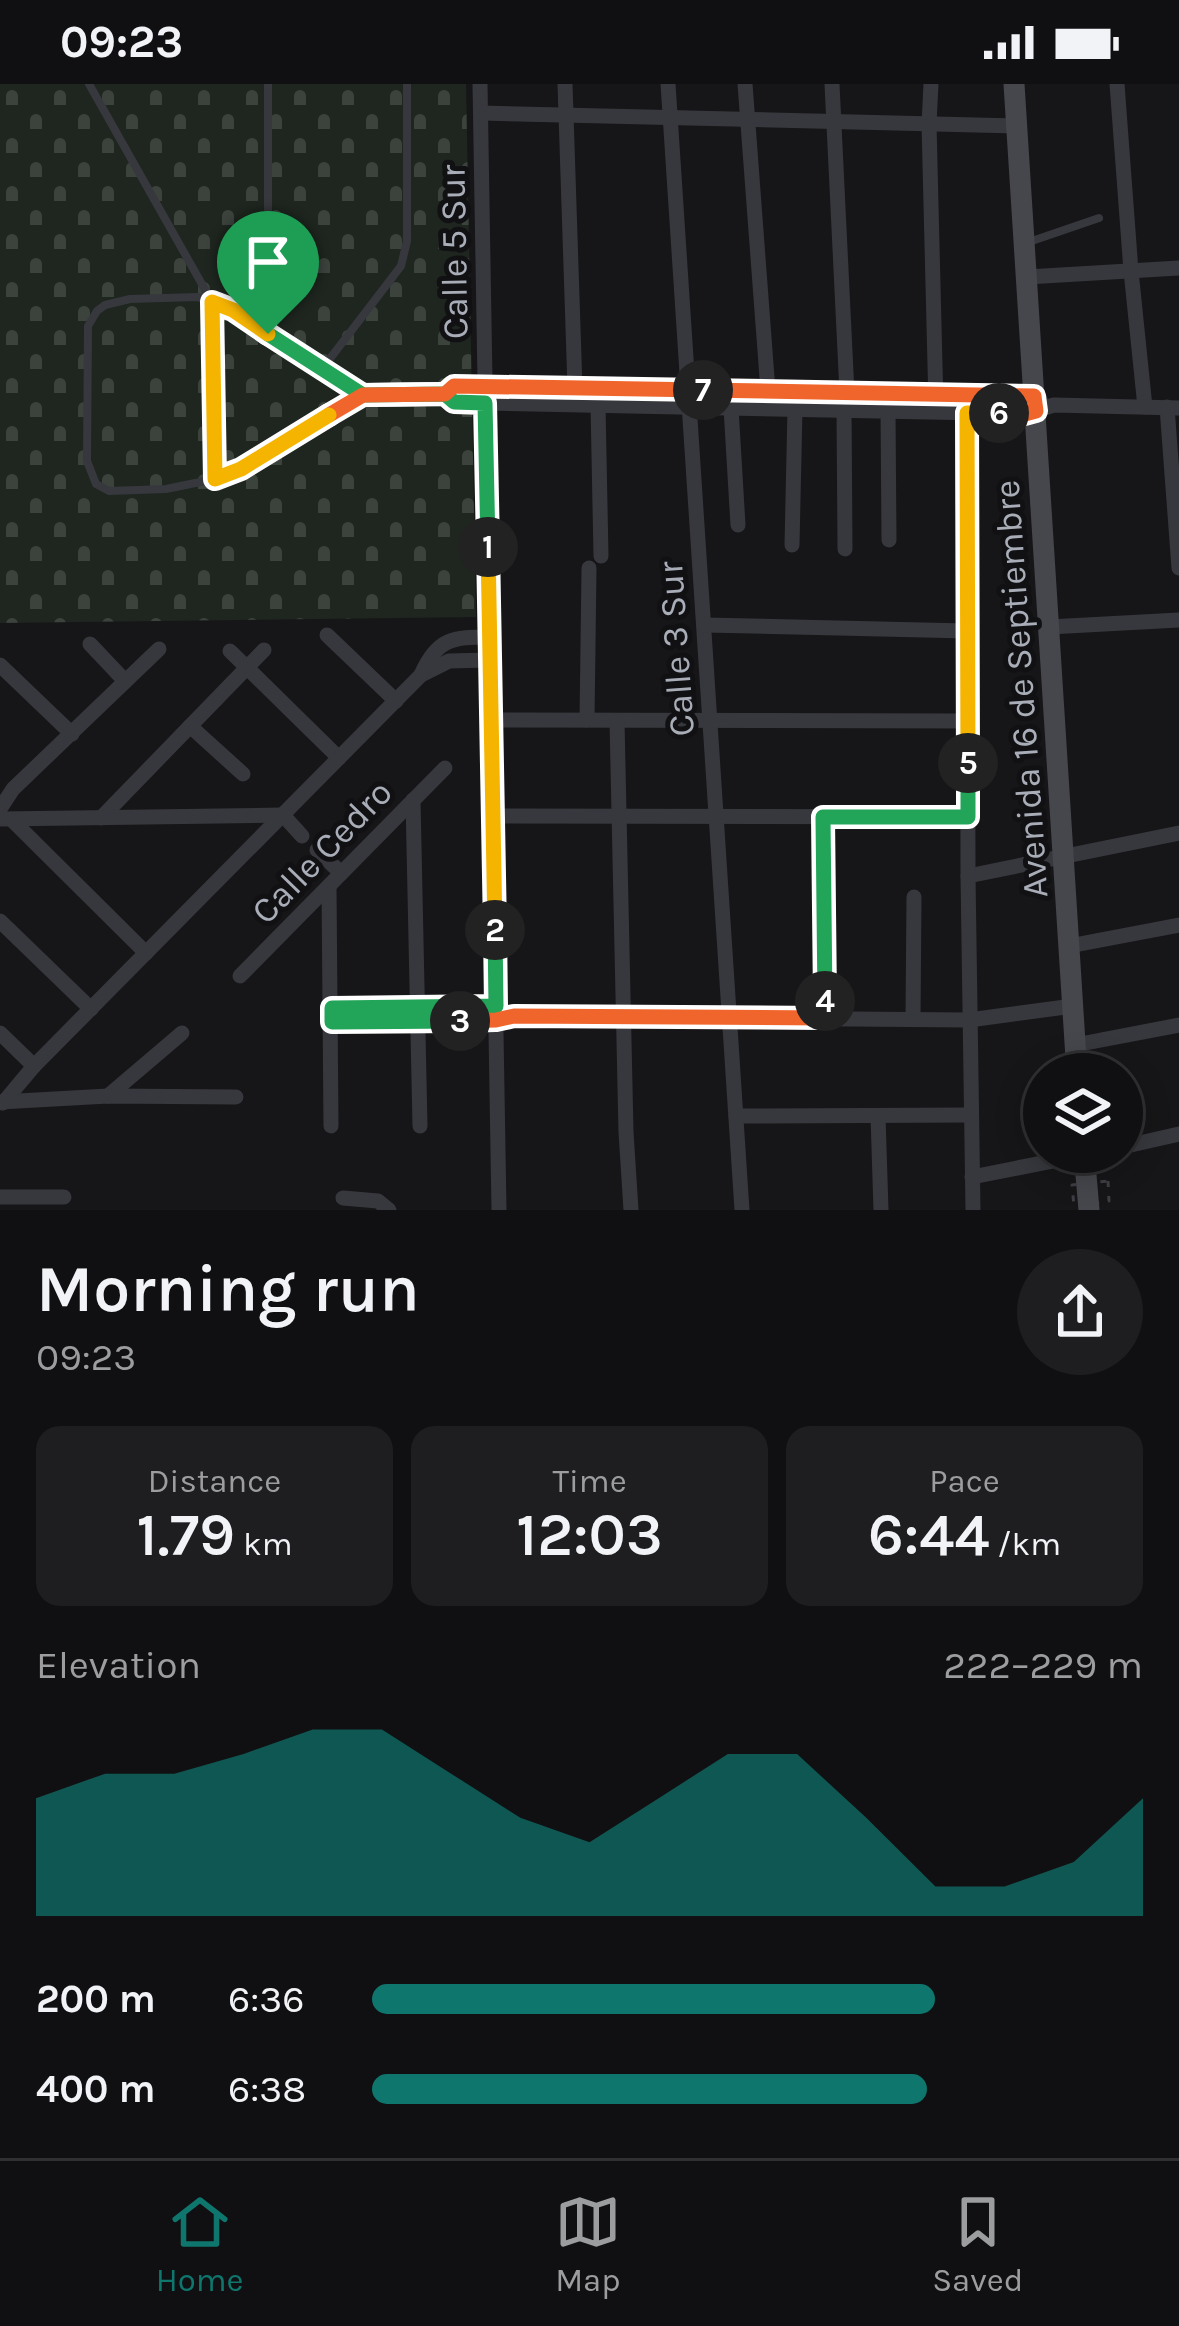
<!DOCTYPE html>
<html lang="en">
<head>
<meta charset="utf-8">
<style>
	:root { --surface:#101012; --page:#1e1e20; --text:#f1f3f6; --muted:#9c9d9f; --line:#303032; --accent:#0f766e }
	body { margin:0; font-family:Karla,sans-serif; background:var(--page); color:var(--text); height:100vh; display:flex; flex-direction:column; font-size:45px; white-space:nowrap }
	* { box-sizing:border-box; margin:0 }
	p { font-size:39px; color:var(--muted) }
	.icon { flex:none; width:66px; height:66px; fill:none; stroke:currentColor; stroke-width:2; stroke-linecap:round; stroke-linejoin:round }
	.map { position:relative; height:1126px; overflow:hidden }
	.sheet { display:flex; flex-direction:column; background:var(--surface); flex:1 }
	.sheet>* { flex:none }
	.tools { position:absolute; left:1023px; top:969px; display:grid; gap:24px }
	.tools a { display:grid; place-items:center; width:120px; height:120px; border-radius:50%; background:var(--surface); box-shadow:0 6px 30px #0003,0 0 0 3px var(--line); font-size:60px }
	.pin { position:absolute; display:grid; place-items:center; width:102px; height:102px; color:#fff; margin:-123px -51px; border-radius:50% 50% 50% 0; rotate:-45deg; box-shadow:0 0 12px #0007 }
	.pin .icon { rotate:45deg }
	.km { position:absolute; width:60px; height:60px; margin:-30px; border-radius:50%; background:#222; color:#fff; font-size:33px; line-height:60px; text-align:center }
	.round { display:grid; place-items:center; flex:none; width:126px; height:126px; border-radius:63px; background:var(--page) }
	.headline { display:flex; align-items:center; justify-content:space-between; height:204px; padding:0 36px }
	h1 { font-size:66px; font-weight:600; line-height:90px }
	.stats { display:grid; grid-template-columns:repeat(3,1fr); gap:18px; height:204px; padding:12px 36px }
	.stats div { display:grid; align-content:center; border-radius:24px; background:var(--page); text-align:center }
	.stats b { font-size:60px; font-weight:600 }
	.stats small { font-size:33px; font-weight:400 }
	.stats p { font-size:33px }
	.chart { height:336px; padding:24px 36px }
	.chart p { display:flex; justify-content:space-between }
	.chart svg { width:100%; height:216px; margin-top:12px; fill:var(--accent); opacity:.7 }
	ul { padding:0 36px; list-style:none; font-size:39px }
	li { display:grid; grid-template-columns:192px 144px 1fr; align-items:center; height:90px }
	li i { height:30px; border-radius:15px; background:var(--accent) }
	.status { display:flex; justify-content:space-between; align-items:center; height:84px; padding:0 60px; background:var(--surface); direction:ltr }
	.status svg { height:33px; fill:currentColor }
	.tabs { display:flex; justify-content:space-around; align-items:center; height:168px; border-top:3px solid var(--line); background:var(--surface); font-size:33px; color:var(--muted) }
	.tabs a { display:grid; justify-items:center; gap:6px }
	.tabs .selected { color:var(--accent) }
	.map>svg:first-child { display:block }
</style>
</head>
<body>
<div class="status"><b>09:23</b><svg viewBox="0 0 49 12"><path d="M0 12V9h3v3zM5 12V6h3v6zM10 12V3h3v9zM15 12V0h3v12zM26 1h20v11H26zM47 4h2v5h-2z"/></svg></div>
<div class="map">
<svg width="1179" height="1126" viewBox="0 0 1179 1126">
	<defs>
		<pattern id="cemetery-stones" width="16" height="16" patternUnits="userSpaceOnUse" patternTransform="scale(3)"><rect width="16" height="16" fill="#1e261f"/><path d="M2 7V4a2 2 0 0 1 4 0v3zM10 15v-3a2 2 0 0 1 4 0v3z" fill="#3c433d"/></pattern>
	</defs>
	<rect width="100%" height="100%" fill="#161618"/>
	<path fill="url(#cemetery-stones)" d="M0,0H466L476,533L0,539Z"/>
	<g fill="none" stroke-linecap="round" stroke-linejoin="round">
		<path stroke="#3d3f44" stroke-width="3" stroke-dasharray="6 9" stroke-linecap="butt" d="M1108,1097L1109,1117L1074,1122L1072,1101Z"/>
		<g stroke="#37383d" stroke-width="8">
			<path d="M89,0L212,218L215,395"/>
			<path d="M268,0V248"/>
			<path d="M1026,159L1099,134"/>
			<path d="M322,285L401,182L407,157V0"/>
			<path d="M445,310L454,318L482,319"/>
			<path d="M363,312L240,385L215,395L166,405L109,407L96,400L87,377L88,242L97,227L105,221L130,215L198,213L233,227L363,312L445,310L454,302H485"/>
		</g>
		<g stroke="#37383d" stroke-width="15">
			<path d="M480,0L499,1126"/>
			<path d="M565,0L575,304"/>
			<path d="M668,0L742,1126"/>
			<path d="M745,0L768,307"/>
			<path d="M832,0L847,309"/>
			<path d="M931,0L929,40L936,321"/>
			<path d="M1117,0L1131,187L1145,323"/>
			<path d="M481,29L1017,42"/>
			<path d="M1027,193L1179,184"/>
			<path d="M485,302L1035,312L1040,315"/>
			<path d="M486,319L1025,330L1054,321L1179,324"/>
			<path d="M598,321L601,472"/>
			<path d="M1167,323L1179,484"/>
			<path d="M731,324L738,441"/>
			<path d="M844,326L845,465"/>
			<path d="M888,327L889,456"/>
			<path d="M967,329L968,792L973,1126"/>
			<path d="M792,461L795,325"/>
			<path d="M704,541L967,547"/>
			<path d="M1049,543L1179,536"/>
			<path d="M327,551L396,617"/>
			<path d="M90,560L125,597"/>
			<path d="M230,567L339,674"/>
			<path d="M0,581L72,650"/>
			<path d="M421,591L449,577L490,576"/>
			<path d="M491,636L967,637"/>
			<path d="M587,636L589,484"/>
			<path d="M617,637L626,1048L631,1126"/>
			<path d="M190,642L243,690"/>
			<path d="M413,716L420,1042"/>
			<path d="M0,725L13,705L159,565"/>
			<path d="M493,732L968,733"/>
			<path d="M823,733L825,935"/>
			<path d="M101,734L264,566"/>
			<path d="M0,735L283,731L302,752"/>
			<path d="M13,737L146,869"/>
			<path d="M317,766L341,789"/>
			<path d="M968,792L1179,749"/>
			<path d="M329,802L331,1042"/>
			<path d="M0,837L91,925"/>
			<path d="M1069,862L1179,841"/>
			<path d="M240,892L445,684"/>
			<path d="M331,924L496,922L502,925"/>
			<path d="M913,935L914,813"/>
			<path d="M332,938L496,936L514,932L969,936L1073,922"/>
			<path d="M0,949L34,982"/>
			<path d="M1075,961L1179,941"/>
			<path d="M108,1012L182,949"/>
			<path d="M0,1018L108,1012L236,1013"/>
			<path d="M3,1019L34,982L421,591C437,554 453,553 490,553"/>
			<path d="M736,1032L971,1031"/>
			<path d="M878,1032L881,1126"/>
			<path d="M1122,1063L1179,1050"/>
			<path d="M972,1093L1098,1068"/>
			<path d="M0,1113H64"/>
			<path d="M343,1114L378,1117L389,1126"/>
		</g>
		<g stroke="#45474d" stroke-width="21">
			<path d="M1014,0L1077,990"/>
			<path d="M1084,1068L1089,1126"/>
		</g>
	</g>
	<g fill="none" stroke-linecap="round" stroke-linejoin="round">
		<g stroke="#fff" stroke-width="24">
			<path id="split-1" d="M268,250L363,311L445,310L454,318L485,319L488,463"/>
		</g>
		<g stroke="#fff" stroke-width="24">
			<path id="split-2" d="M488,463L495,846"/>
		</g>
		<g stroke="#fff" stroke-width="24">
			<path id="split-3" d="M460,937L332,938V924L496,922L495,846"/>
		</g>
		<g stroke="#fff" stroke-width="24">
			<path id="split-4" d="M460,937L496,936L514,932L825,934V917"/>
		</g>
		<g stroke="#fff" stroke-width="24">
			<path id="split-5" d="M825,917L823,733H968V679"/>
		</g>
		<g stroke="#fff" stroke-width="24">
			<path id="split-6" d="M968,679L967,329H999"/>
		</g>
		<g stroke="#fff" stroke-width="24">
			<path id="split-7" d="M703,306L1034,312L1036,327L1025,330L999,329"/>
		</g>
		<g stroke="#fff" stroke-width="24">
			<path id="split-8" d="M329,331L363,311L445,310L454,302L703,306"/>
		</g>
		<g stroke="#fff" stroke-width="24">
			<path id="split-9" d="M268,250L233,226L212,218L215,395L241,385L329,331"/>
		</g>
		<use href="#split-1" stroke="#22a559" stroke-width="15"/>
		<use href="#split-2" stroke="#f5b400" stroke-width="15"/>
		<use href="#split-3" stroke="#22a559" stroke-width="15"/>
		<use href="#split-4" stroke="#f0652b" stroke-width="15"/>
		<use href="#split-5" stroke="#22a559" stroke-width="15"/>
		<use href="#split-6" stroke="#f5b400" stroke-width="15"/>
		<use href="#split-7" stroke="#f0652b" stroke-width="15"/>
		<use href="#split-8" stroke="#f0652b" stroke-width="15"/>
		<use href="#split-9" stroke="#f5b400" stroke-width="15"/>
	</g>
	<g text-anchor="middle" stroke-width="10" stroke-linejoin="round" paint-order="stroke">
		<g font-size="36" fill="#a8adb8" stroke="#111113">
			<text transform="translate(453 168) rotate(-91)" y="13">Calle 5 Sur</text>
			<text transform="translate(675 565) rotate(-94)" y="13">Calle 3 Sur</text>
			<text transform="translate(1020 605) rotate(-94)" y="13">Avenida 16 de Septiembre</text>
			<text transform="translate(321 767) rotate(-46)" y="13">Calle Cedro</text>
		</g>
	</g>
</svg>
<div class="tools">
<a><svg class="icon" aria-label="layers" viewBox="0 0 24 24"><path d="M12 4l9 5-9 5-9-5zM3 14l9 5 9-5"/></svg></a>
</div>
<div class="pin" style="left:268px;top:250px;background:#1e9e55"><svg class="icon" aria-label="arrive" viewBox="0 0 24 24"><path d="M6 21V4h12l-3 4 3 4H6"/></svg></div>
<b class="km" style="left:488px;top:463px">1</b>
<b class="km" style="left:495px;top:846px">2</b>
<b class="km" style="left:460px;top:937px">3</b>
<b class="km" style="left:825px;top:917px">4</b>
<b class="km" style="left:968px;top:679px">5</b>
<b class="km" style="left:999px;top:329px">6</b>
<b class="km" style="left:703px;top:306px">7</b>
</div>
<section class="sheet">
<div class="headline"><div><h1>Morning run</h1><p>09:23</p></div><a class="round"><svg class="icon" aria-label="share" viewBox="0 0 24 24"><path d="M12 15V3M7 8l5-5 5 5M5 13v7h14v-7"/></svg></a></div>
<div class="stats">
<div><p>Distance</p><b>1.79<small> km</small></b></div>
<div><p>Time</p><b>12:03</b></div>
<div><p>Pace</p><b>6:44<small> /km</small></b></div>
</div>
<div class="chart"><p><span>Elevation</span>222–229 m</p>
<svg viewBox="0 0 160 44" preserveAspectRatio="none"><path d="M0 44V20L10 15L20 15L30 11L40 6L50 6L60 15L70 24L80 29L90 20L100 11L110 11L120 24L130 38L140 38L150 33L160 20V44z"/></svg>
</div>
<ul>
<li><b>200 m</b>6:36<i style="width:73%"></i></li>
<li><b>400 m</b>6:38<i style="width:72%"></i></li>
</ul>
</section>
<nav class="tabs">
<a class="selected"><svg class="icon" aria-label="home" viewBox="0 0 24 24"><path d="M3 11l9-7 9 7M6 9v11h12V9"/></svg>Home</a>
<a><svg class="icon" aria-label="map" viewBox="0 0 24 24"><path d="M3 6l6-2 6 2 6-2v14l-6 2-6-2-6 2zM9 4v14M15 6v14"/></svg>Map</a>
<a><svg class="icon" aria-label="saved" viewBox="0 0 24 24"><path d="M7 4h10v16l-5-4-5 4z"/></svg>Saved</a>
</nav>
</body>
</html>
